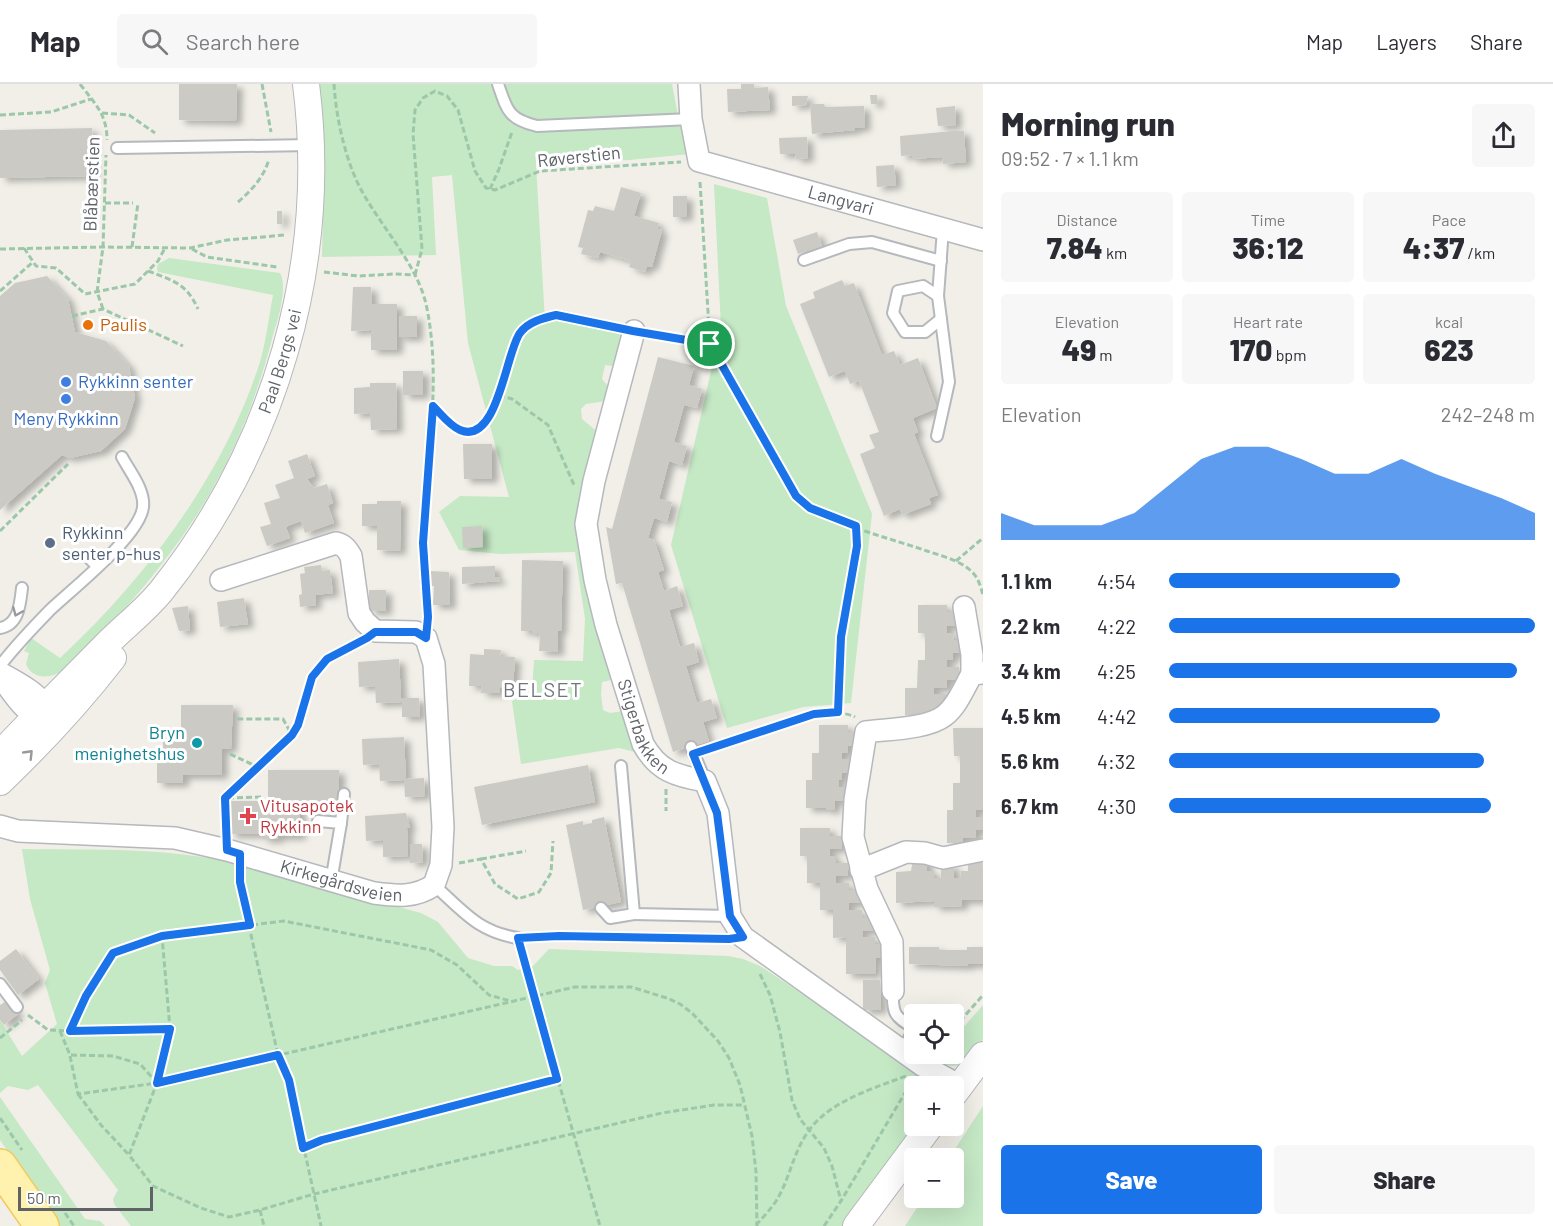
<!DOCTYPE html>
<html lang="en">
<head>
<meta charset="utf-8">
<style>
	:root { --surface:#fff; --page:#f7f7f7; --text:#2b2b33; --muted:#7c7c81; --line:#e1e1e2; --accent:#1a73e8 }
	body { margin:0; font-family:Barlow,sans-serif; background:var(--page); color:var(--text); height:100vh; display:flex; flex-direction:column; font-size:22px; white-space:nowrap }
	* { box-sizing:border-box; margin:0 }
	p { font-size:20px; color:var(--muted) }
	.icon { flex:none; width:33px; height:33px; fill:none; stroke:currentColor; stroke-width:2; stroke-linecap:round; stroke-linejoin:round }
	.map { position:relative; flex:1; overflow:hidden }
	.side { display:flex; flex-direction:column; background:var(--surface); width:570px }
	.side>* { flex:none }
	.buttons { position:absolute; left:904px; top:920px; display:grid; gap:12px }
	.buttons a { display:grid; place-items:center; width:60px; height:60px; border-radius:6px; background:var(--surface); box-shadow:0 6px 24px #0002; font-size:30px }
	.scale { position:absolute; left:18px; bottom:15px; width:135px; box-sizing:border-box; padding-left:6px; border:3px solid #5f6368; border-top:0; font-size:16px; line-height:21px; white-space:nowrap; color:#5f6368; -webkit-text-stroke:4px #fff; paint-order:stroke }
	.pin { position:absolute; display:grid; place-items:center; width:51px; height:51px; color:#fff; margin:-26px; border:3px solid #fff; border-radius:50%; box-shadow:0 2px 6px #0007 }
	.round { display:grid; place-items:center; flex:none; width:63px; height:63px; border-radius:6px; background:var(--page) }
	.headline { display:flex; align-items:center; justify-content:space-between; height:102px; padding:0 18px }
	h1 { font-size:33px; font-weight:800; line-height:45px }
	.metrics { display:grid; grid-template-columns:repeat(3,1fr); gap:9px; height:102px; padding:6px 18px }
	.metrics div { display:grid; align-content:center; border-radius:6px; background:var(--page); text-align:center }
	.metrics b { font-size:30px; font-weight:800 }
	.metrics small { font-size:16px; font-weight:400 }
	.metrics p { font-size:16px }
	.chart { height:168px; padding:12px 18px }
	.chart p { display:flex; justify-content:space-between }
	.chart svg { width:100%; height:108px; margin-top:6px; fill:var(--accent); opacity:.7 }
	.primary-button { display:flex; gap:12px; margin-top:auto; padding:12px 18px }
	.primary-button a { flex:1; height:69px; border-radius:6px; background:var(--accent); color:#fff; font-size:24px; font-weight:800; line-height:69px; text-align:center }
	.primary-button a+a { background:var(--page); color:var(--text) }
	ul { padding:0 18px; list-style:none; font-size:20px }
	li { display:grid; grid-template-columns:96px 72px 1fr; align-items:center; height:45px }
	li i { height:15px; border-radius:8px; background:var(--accent) }
	header { display:flex; align-items:center; gap:36px; box-sizing:border-box; height:84px; padding:0 30px; background:var(--surface); border-bottom:2px solid var(--line) }
	header strong { font-size:28px }
	nav { display:flex; gap:33px; margin-inline-start:auto; font-size:21px }
	.search { width:420px; height:54px; background:var(--page); display:flex; align-items:center; gap:15px; box-sizing:border-box; padding:0 21px; border-radius:6px; color:var(--muted); font-size:22px }
	main { display:flex; flex:1; min-height:0 }
	.map>svg:first-child { display:block }
</style>
</head>
<body>
<header>
<strong>Map</strong>
<div class="search"><svg class="icon" aria-label="search" viewBox="0 0 24 24"><circle cx="10" cy="10" r="6"/><path d="M15 15l6 6"/></svg>Search here</div>
<nav><a>Map</a><a>Layers</a><a>Share</a></nav>
</header>
<main>
<div class="map">
<svg width="983" height="1142" viewBox="0 0 983 1142">
	<defs>
		<filter id="shadow"><feDropShadow dx="6" dy="4" stdDeviation="3" flood-color="#0004"/></filter>
	</defs>
	<rect width="100%" height="100%" fill="#f1efe8"/>
	<g fill="#c5e8c5">
		<path d="M318,0H672L680,42L684,45L690,70L629,76L536,80L545,238C570,233 601,244 625,252L619,283L605,281L602,295L611,306L606,317L586,320L581,325L582,335L600,350L583,424L610,594L611,596L602,598L601,610L603,626L610,629L624,627L641,667L635,668L619,664L521,680L512,617L532,608L534,576L583,577L585,535L575,468L500,470L459,466L439,428L460,412L509,413L468,259L452,91L432,93L436,171L322,173L324,88Z"/>
		<path d="M714,100L767,114L786,222L872,430L851,619L803,623L727,644L671,461L721,244Z"/>
		<path d="M169,174L280,189C288,204 278,235 273,251C261,299 243,348 220,391C211,407 202,424 192,438C167,476 137,512 106,545C94,559 80,575 64,586C51,595 32,596 26,580L29,569L24,567L31,554L60,574C146,494 224,391 260,278C266,257 269,233 273,211L158,188L157,184L158,180Z"/>
		<path d="M22,765C94,766 168,763 239,780L421,829L438,838L468,874L494,882H512L518,886L533,882L549,865L728,872L743,875L760,882L911,981L939,1002H915V1041H919L843,1142H131L114,1120L113,1115L118,1106L38,1001L28,1006L8,1002L0,1009V936L22,972L57,940L45,899L50,886L30,815Z"/>
		<path d="M983,921V955L968,976L960,981L953,982L946,981L937,974L941,969H954V954Z"/>
		<path d="M0,1013L85,1135L100,1137L105,1142H59L0,1056Z"/>
		<path d="M983,1022V1142H905L924,1113H954V1074H949Z"/>
	</g>
	<g fill="#cccac5" filter="url(#shadow)">
		<path d="M179,0H237L236,37L179,36Z"/>
		<path d="M741,0H754V4L768,3L770,26L728,28L727,5H741Z"/>
		<path d="M870,11H877L878,20H871Z"/>
		<path d="M792,12H808L806,21L792,22Z"/>
		<path d="M810,20H824L825,23L864,22L865,43L855,44V46L812,50Z"/>
		<path d="M955,22L956,41L938,42L936,24Z"/>
		<path d="M92,44L93,92L0,94V46Z"/>
		<path d="M953,47H964L966,78L943,80L942,73L912,75V71L901,72L900,52Z"/>
		<path d="M807,53L808,74L796,75L795,70H780L779,54Z"/>
		<path d="M894,81L896,101L877,103L876,82Z"/>
		<path d="M621,103L641,109L634,132L659,139L657,145L662,146L652,183L647,182L645,188L629,183L631,177L600,168L598,174L581,170L583,164L578,163L588,126L593,127L595,122L614,127Z"/>
		<rect x="673" y="112" width="14" height="21"/>
		<rect x="277" y="127" width="5" height="13"/>
		<path d="M817,148L822,162L798,170L793,156Z"/>
		<path d="M47,192L68,215L75,248L106,257L129,282L135,314L125,345L101,367L70,374L62,371L0,426V212L15,199Z"/>
		<path d="M842,196L845,202L854,199L882,271L894,267L900,281L918,274L937,324L913,334L918,348L914,350L938,411L929,414L931,420L902,431L900,425L884,432L860,370L875,364L869,351L879,348L859,297L850,300L845,287L829,293L800,220L815,214L813,208Z"/>
		<path d="M353,203H371L372,220H397V266H371V246L351,247Z"/>
		<path d="M400,232H417V253H399Z"/>
		<path d="M658,273L694,282L689,301L702,305L697,324L684,321L674,358L687,362L682,381L669,377L659,415L672,418L667,438L654,434L648,454L654,456L664,486L658,488L664,507L677,502L683,522L669,526L680,563L694,559L699,578L686,582L697,619L711,615L717,634L703,638L709,657L673,668L622,499L616,500L606,443L612,445Z"/>
		<rect x="403" y="287" width="20" height="24"/>
		<path d="M370,299H396L397,345L371,346L370,329L354,330V304L370,303Z"/>
		<path d="M463,360H492V395H464Z"/>
		<path d="M307,370L315,392L307,395L314,404L327,400L333,419L328,421L334,439L305,449L301,437L290,441L286,443L290,454L267,462L260,443L271,440L264,419L280,414L275,401L294,394L288,377Z"/>
		<path d="M377,417H401L400,467L377,466V442H362V420H377Z"/>
		<path d="M482,442L483,463L463,464L462,443Z"/>
		<path d="M522,476L563,477L561,547H558V568L539,567L540,550H532V547H521Z"/>
		<path d="M321,481L322,487L330,486L333,509L315,511L316,521L300,523L299,511L302,510L300,490L305,489L304,483Z"/>
		<path d="M495,482V493H500V497L462,500V483Z"/>
		<path d="M431,487L449,488L450,521H433L434,502H431Z"/>
		<rect x="369" y="506" width="17" height="21"/>
		<path d="M244,514L248,540L220,543L217,518Z"/>
		<path d="M918,521H947V528H959V542H947V549H954L953,556H966V569H953V576H947V583H959V596H947V604H934V610H947V624L939,631H905V604H917L918,576H925V549H918Z"/>
		<path d="M188,522L190,546L179,547L172,524Z"/>
		<path d="M484,565L501,566L500,572L515,573L513,604L500,603V609H481L482,602H469L470,570L484,571Z"/>
		<path d="M399,575L401,614H419L420,633H402V618L376,619L375,602L359,603L358,578Z"/>
		<path d="M181,621H233L231,665H222V691H183V699H157V679H163V654H181Z"/>
		<path d="M819,641H848V648H860V662H848V669H842V675H854V689H842V696H838L839,703H847V716L835,717L834,726H826V724H806V696H812V669H819Z"/>
		<path d="M953,644H983V719L982,726H976V733H983V746H976V754H963V759H947V726H953V699H960V672H954Z"/>
		<path d="M404,653L406,695L424,694L425,712L405,713L404,696L380,697L379,680L363,681L362,655Z"/>
		<path d="M588,681L595,718L482,741L474,703Z"/>
		<path d="M268,686H339V719H300V752H278V755H263V750H230V717H268Z"/>
		<path d="M406,729L410,744H407L408,772L383,773V756L366,757L365,732Z"/>
		<path d="M604,733L621,818L583,826L566,741L583,737V741L592,739V736Z"/>
		<path d="M800,744H830V752H842V765H830V772H836V779H848V792H836V799H849V806H861L862,819H849V826H862V833H875V847H862L863,853H875V860H888V873L876,874L875,890H846V853L833,854V826H820V799H807V772H800Z"/>
		<path d="M410,760H422L423,778L410,779Z"/>
		<path d="M913,775H927V787H934V794H941V781H954V794H961V787H968V775H982L983,816H962V822L934,823V817L896,819V788L911,787Z"/>
		<path d="M909,863H939V866H967V863H983V880H968V882L909,880Z"/>
		<path d="M16,865L39,895L18,911L0,886V877Z"/>
		<path d="M863,896H880L881,926H863Z"/>
		<path d="M8,916L18,930L4,941L0,936V921Z"/>
	</g>
	<g fill="none" stroke-linecap="round" stroke-linejoin="round">
		<g stroke="#b5b8bc" stroke-width="14">
			<g id="service">
				<path d="M498,0C507,26 508,35 537,42L691,35"/>
				<path d="M117,64L311,61"/>
				<path d="M804,176L849,160L872,158L941,177"/>
				<path d="M938,212L923,202L898,207L893,229L905,248H925L941,235"/>
				<path d="M937,352L949,298L938,212L943,145"/>
				<path d="M87,472L97,482"/>
				<path d="M0,544C19,541 20,520 22,504"/>
				<path d="M0,582C15,562 32,545 49,527C71,506 140,452 143,423C145,406 130,388 122,373"/>
				<path d="M691,663L705,696"/>
				<path d="M621,682L634,830L730,832"/>
				<path d="M318,737L341,739L331,798"/>
				<path d="M341,739L344,710"/>
				<path d="M434,801C463,827 478,848 518,854"/>
				<path d="M601,824L610,834L634,830"/>
				<path d="M0,900L17,923"/>
				<path d="M893,907C892,930 895,933 914,944L903,967"/>
			</g>
		</g>
		<g stroke="#b5b8bc" stroke-width="24">
			<g id="minor">
				<path id="s1" d="M689,0L691,35L699,77L983,156"/>
				<path id="s2" d="M634,247L594,397L586,440L595,496L606,541L643,660C658,687 676,692 705,697L718,729L730,832L743,853L922,981L960,1002"/>
				<path d="M964,523L972,571V590"/>
				<path d="M0,589C22,601 42,611 54,634"/>
				<path d="M2,594C17,615 25,630 51,638"/>
				<path id="s3" d="M0,742L18,747L175,754L227,766L374,809C397,812 415,814 434,801L441,781L443,743L434,580L426,554L416,548L375,547L365,538L359,529L351,472C347,465 344,461 336,459L221,496"/>
				<path d="M861,786L906,768L925,769L943,774L983,766"/>
				<path d="M893,907L892,858L867,805L853,753L855,716L866,648C887,645 927,645 944,632C957,622 964,604 972,590L983,589"/>
			</g>
		</g>
		<g stroke="#b5b8bc" stroke-width="28">
			<g id="tertiary">
				<path id="s4" d="M0,670C35,633 71,596 107,560C126,541 146,526 162,506C275,364 329,180 306,0"/>
				<path d="M0,698C41,659 79,618 113,574"/>
				<path d="M954,1010L983,971"/>
				<path d="M856,1142L931,1041"/>
			</g>
		</g>
		<g stroke="#f2c960" stroke-width="36">
			<path id="primary" d="M0,1082L42,1142"/>
		</g>
		<g stroke="#9cc7a9" stroke-width="3" stroke-dasharray="6 3" stroke-linecap="butt">
			<path d="M80,0C95,20 107,30 107,56"/>
			<path d="M262,0L271,48"/>
			<path d="M334,0C336,34 346,80 363,109C383,145 417,181 426,220C443,298 425,378 423,456C422,482 426,508 428,534"/>
			<path d="M102,29L129,31L155,49"/>
			<path d="M0,31L51,28L91,15"/>
			<path d="M700,98L710,260L796,412C829,440 883,452 924,466C941,472 962,476 974,490C979,496 981,504 983,511"/>
			<path d="M490,105L499,85L512,48"/>
			<path d="M238,118C252,106 264,93 269,75"/>
			<path d="M105,119H133"/>
			<path d="M132,163L138,119"/>
			<path d="M24,164L36,182L56,184L85,210L135,200L158,177L165,164"/>
			<path d="M0,165L103,163L190,164L227,156L285,151"/>
			<path d="M192,165L207,173L277,183"/>
			<path d="M148,187C174,197 186,199 198,225"/>
			<path d="M324,188L358,192L394,190L415,191"/>
			<path d="M415,191L422,165L413,50L415,26L423,14L435,7L447,12L458,26L475,87L486,104L495,106L540,87L681,78"/>
			<path d="M0,207L33,178"/>
			<path d="M103,225L97,208L103,163L106,71"/>
			<path d="M72,232L103,225L183,262"/>
			<path d="M653,250L710,260"/>
			<path d="M499,311L512,315L548,341L574,401"/>
			<path d="M433,322L458,345L474,347L482,342L494,322L519,250L537,236L556,231L617,243"/>
			<path d="M0,447L68,380"/>
			<path d="M956,477L983,454"/>
			<path d="M838,628L841,553L857,462L856,442"/>
			<path d="M292,651C306,630 303,598 321,580C330,570 347,565 359,558"/>
			<path d="M707,666C739,655 825,617 855,633"/>
			<path d="M230,670L258,683"/>
			<path d="M666,705V727"/>
			<path d="M222,714H225L292,651L283,635H235"/>
			<path d="M226,747L225,714L262,713L263,717"/>
			<path d="M481,775L526,767"/>
			<path d="M459,779L481,775L495,800L518,815L539,808L551,789L553,757"/>
			<path d="M239,788L242,811L278,971L289,996L321,1142"/>
			<path d="M530,854L559,852L721,855"/>
			<path d="M521,867L600,1142"/>
			<path d="M760,890L770,911L780,948L792,1016L800,1035L824,1064L832,1082L841,1117"/>
			<path d="M28,931L48,946L70,947L86,911L113,869L162,852L284,837L431,866L457,881L489,911L510,917"/>
			<path d="M954,944L983,911"/>
			<path d="M170,945L157,999L129,1071L153,1102L201,1124L229,1133L260,1126L314,1110L662,1029L714,1021H744"/>
			<path d="M60,947L70,971L113,972L140,980L157,999L575,903H631L667,914L680,920L692,929L718,957L729,974L740,1001L752,1052L756,1088L757,1142"/>
			<path d="M70,947L170,945L162,852"/>
			<path d="M0,954L22,936"/>
			<path d="M70,972L78,1010L157,999"/>
			<path d="M78,1010L101,1041L129,1071"/>
			<path d="M0,1034L22,1066"/>
			<path d="M303,1064L322,1056L557,995"/>
			<path d="M260,1126L264,1142"/>
			<path d="M65,1129L74,1142"/>
			<path d="M756,1141C764,1132 774,1122 779,1112C791,1090 794,1066 810,1045C831,1017 874,1004 906,992"/>
			<path d="M824,1142L841,1117L912,997"/>
		</g>
		<use href="#service" stroke="#fff" stroke-width="10"/>
		<use href="#minor" stroke="#fff" stroke-width="21"/>
		<use href="#tertiary" stroke="#fff" stroke-width="26"/>
		<use href="#primary" stroke="#fff2af" stroke-width="33"/>
	</g>
	<defs><path id="oneway-chevron" d="M-2-3.5L2.5 0L-2 3.5" fill="none" stroke-width="1.6" stroke-linecap="round" stroke-linejoin="round" transform="scale(1.5)"/></defs>
	<g stroke="#979a9d">
		<use href="#oneway-chevron" transform="translate(17 528) rotate(113)"/>
		<use href="#oneway-chevron" transform="translate(29 670) rotate(-46)"/>
	</g>
	<g fill="none" stroke-linecap="round" stroke-linejoin="round">
		<g stroke="#fff" stroke-width="12">
			<path id="route" d="M556,231L633,247L710,260L796,412L810,424L856,442L857,462L841,553L838,628L814,630L693,670L717,729L730,832L743,853L729,855L559,852L518,854L557,995L322,1056L303,1064L289,996L278,971L157,999L170,945L70,947L86,912L113,869L162,852L250,841L240,798V770L227,766L225,714L292,651L298,641L312,593L327,575L367,554L375,548H416L426,554L428,533L423,459L433,322C441,330 450,342 460,346C498,362 506,267 520,249C528,238 543,234 556,231Z"/>
		</g>
		<use href="#route" stroke="#1a73e8" stroke-width="8"/>
	</g>
	<circle fill="#e8710a" stroke="#fff" stroke-width="2" cx="88" cy="241" r="6"/>
	<g fill="#3f7fe0" stroke="#fff" stroke-width="2">
		<circle cx="66" cy="298" r="6"/>
		<circle cx="66" cy="315" r="6"/>
	</g>
	<circle fill="#5c6f8a" stroke="#fff" stroke-width="2" cx="50" cy="459" r="6"/>
	<circle fill="#0f9aa8" stroke="#fff" stroke-width="2" cx="197" cy="659" r="6"/>
	<path fill="#e0444e" stroke="#fff" stroke-width="2" d="M245 723h6v6h6v6h-6v6h-6v-6h-6v-6h6z"/>
	<g text-anchor="middle" stroke-width="6" stroke-linejoin="round" paint-order="stroke">
		<g font-size="18" fill="#5f6368" stroke="#fff">
			<text transform="translate(579 73) rotate(-6)" y="6">Røverstien</text>
			<text transform="translate(92 100) rotate(-88)" y="6">Blåbærstien</text>
			<text dy="6" stroke="none"><textPath href="#s1" startOffset="225">Langvari</textPath></text>
			<text dy="6" stroke="none"><textPath href="#s4" startOffset="490">Paal Bergs vei</textPath></text>
			<text dy="6" stroke="none"><textPath href="#s2" startOffset="411">Stigerbakken</textPath></text>
			<text dy="6" stroke="none"><textPath href="#s3" startOffset="348">Kirkegårdsveien</textPath></text>
		</g>
		<g font-size="18" fill="#c56008" stroke="#fff" text-anchor="start">
			<text x="100" y="247">Paulis</text>
		</g>
		<g font-size="18" fill="#366cbe" stroke="#fff" text-anchor="start">
			<text x="78" y="304">Rykkinn senter</text>
			<text x="66" y="341" text-anchor="middle">Meny Rykkinn</text>
		</g>
		<g font-size="18" fill="#4e5e75" stroke="#fff" text-anchor="start">
			<text x="62" y="455">Rykkinn<tspan x="62" dy="21">senter p-hus</tspan></text>
		</g>
		<g font-size="18" fill="#0d838f" stroke="#fff" text-anchor="end">
			<text x="185" y="655">Bryn<tspan x="185" dy="21">menighetshus</tspan></text>
		</g>
		<g font-size="18" fill="#be3a42" stroke="#fff" text-anchor="start">
			<text x="260" y="728">Vitusapotek<tspan x="260" dy="21">Rykkinn</tspan></text>
		</g>
		<g font-size="20" letter-spacing="1.5" fill="#70757a" stroke="#fff">
			<text x="543" y="613">BELSET</text>
		</g>
	</g>
</svg>
<div class="buttons">
<a><svg class="icon" aria-label="locate" viewBox="0 0 24 24"><circle cx="12" cy="12" r="6"/><path d="M12 2v4M12 18v4M2 12h4M18 12h4"/></svg></a>
<a>+</a>
<a>−</a>
</div>
<div class="scale">50 m</div>
<div class="pin" style="left:710px;top:260px;background:#1e9e55"><svg class="icon" aria-label="arrive" viewBox="0 0 24 24"><path d="M6 21V4h12l-3 4 3 4H6"/></svg></div>
</div>
<section class="side">
<div class="headline"><div><h1>Morning run</h1><p>09:52 · 7 × 1.1 km</p></div><a class="round"><svg class="icon" aria-label="share" viewBox="0 0 24 24"><path d="M12 15V3M7 8l5-5 5 5M5 13v7h14v-7"/></svg></a></div>
<div class="metrics">
<div><p>Distance</p><b>7.84<small> km</small></b></div>
<div><p>Time</p><b>36:12</b></div>
<div><p>Pace</p><b>4:37<small> /km</small></b></div>
</div>
<div class="metrics">
<div><p>Elevation</p><b>49<small> m</small></b></div>
<div><p>Heart rate</p><b>170<small> bpm</small></b></div>
<div><p>kcal</p><b>623</b></div>
</div>
<div class="chart"><p><span>Elevation</span>242–248 m</p>
<svg viewBox="0 0 160 44" preserveAspectRatio="none"><path d="M0 44V33L10 38L20 38L30 38L40 33L50 22L60 11L70 6L80 6L90 11L100 17L110 17L120 11L130 17L140 22L150 27L160 33V44z"/></svg>
</div>
<ul>
<li><b>1.1 km</b>4:54<i style="width:63%"></i></li>
<li><b>2.2 km</b>4:22<i style="width:100%"></i></li>
<li><b>3.4 km</b>4:25<i style="width:95%"></i></li>
<li><b>4.5 km</b>4:42<i style="width:74%"></i></li>
<li><b>5.6 km</b>4:32<i style="width:86%"></i></li>
<li><b>6.7 km</b>4:30<i style="width:88%"></i></li>
</ul>
<div class="primary-button"><a>Save</a><a>Share</a></div>
</section>
</main>
</body>
</html>
